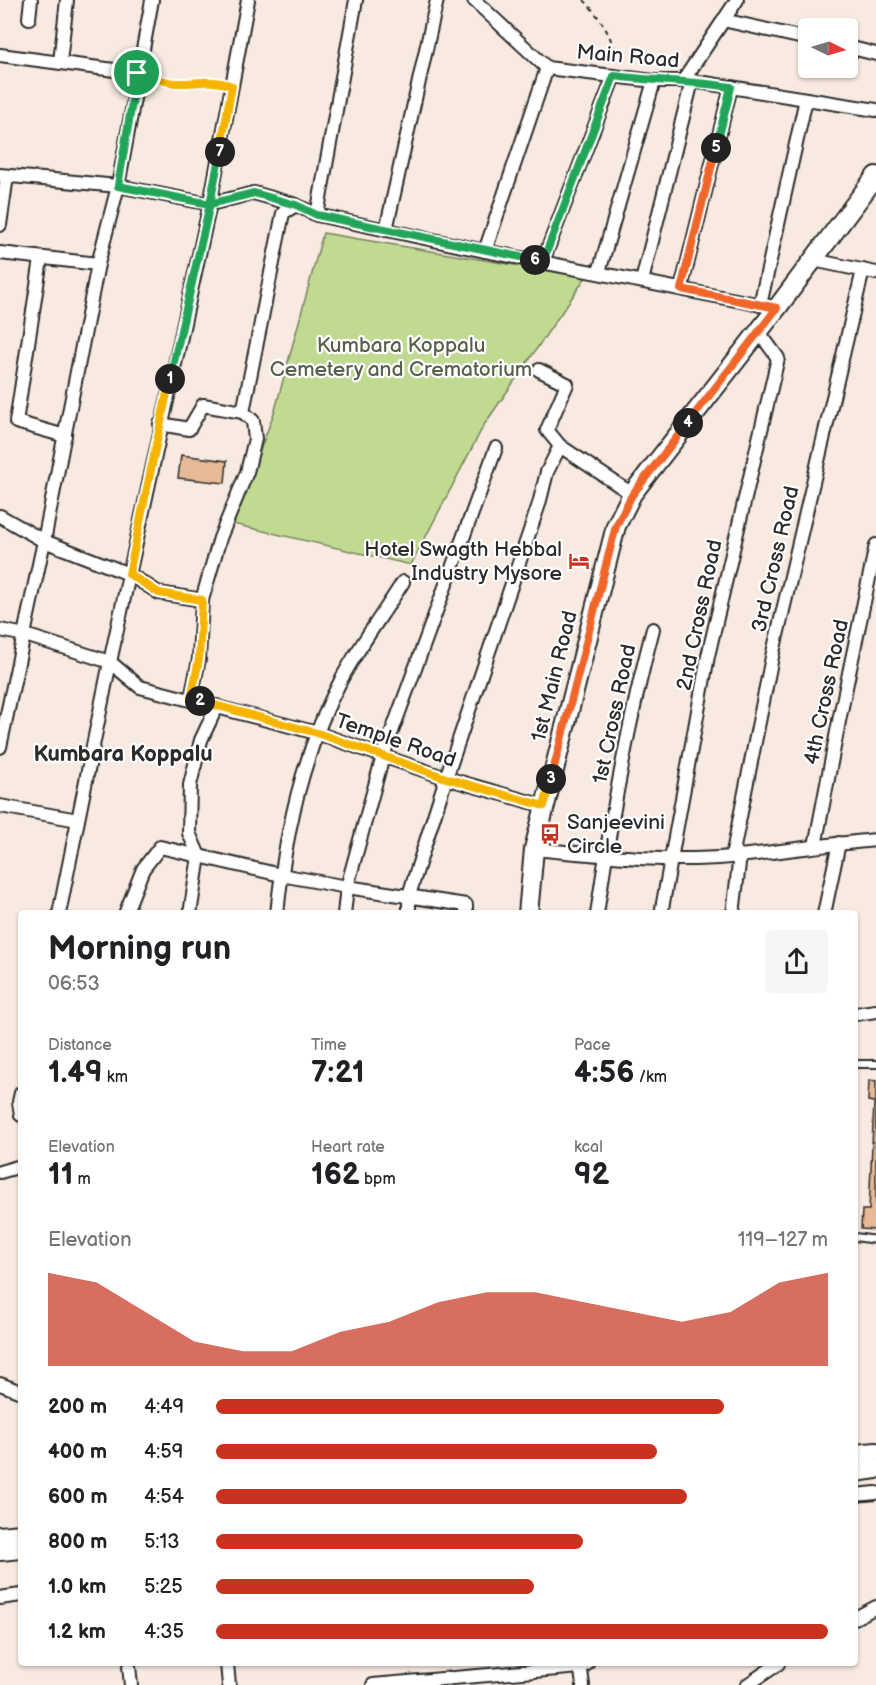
<!DOCTYPE html>
<html lang="en">
<head>
<meta charset="utf-8">
<style>
	:root { --surface:#fff; --page:#f6f6f6; --text:#202124; --muted:#757577; --accent:#c8321e }
	body { margin:0; font-family:"Balsamiq Sans",sans-serif; background:var(--page); color:var(--text); height:100vh; display:flex; flex-direction:column; font-size:22px; white-space:nowrap }
	* { box-sizing:border-box; margin:0 }
	p { font-size:20px; color:var(--muted) }
	.icon { flex:none; width:33px; height:33px; fill:none; stroke:currentColor; stroke-width:2; stroke-linecap:round; stroke-linejoin:round }
	.map { position:relative; flex:1; overflow:hidden }
	.details { position:absolute; left:18px; top:910px; width:840px; height:756px; display:flex; flex-direction:column; background:var(--surface); border-radius:6px; box-shadow:0 2px 4px #0004 }
	.details>* { flex:none }
	.needle { width:39px; rotate:95deg }
	.tools { position:absolute; left:798px; top:18px; display:grid; gap:12px }
	.tools a { display:grid; place-items:center; width:60px; height:60px; border-radius:6px; background:var(--surface); box-shadow:0 2px 4px #0004; font-size:30px }
	.pin { position:absolute; display:grid; place-items:center; width:51px; height:51px; color:#fff; margin:-26px; border:3px solid #fff; border-radius:50%; box-shadow:0 2px 6px #0007 }
	.km { position:absolute; width:30px; height:30px; margin:-15px; border-radius:50%; background:#222; color:#fff; font-size:16px; line-height:30px; text-align:center }
	.round { display:grid; place-items:center; flex:none; width:63px; height:63px; border-radius:6px; background:var(--page) }
	.head { display:flex; align-items:center; justify-content:space-between; height:102px; padding:0 30px }
	h1 { font-size:33px; font-weight:700; line-height:45px }
	.stats { display:grid; grid-template-columns:repeat(3,1fr); gap:9px; height:102px; padding:6px 30px }
	.stats div { display:grid; align-content:center }
	.stats b { font-size:30px; font-weight:700 }
	.stats small { font-size:16px; font-weight:400 }
	.stats p { font-size:16px }
	.chart { height:168px; padding:12px 30px }
	.chart p { display:flex; justify-content:space-between }
	.chart svg { width:100%; height:108px; margin-top:6px; fill:var(--accent); opacity:.7 }
	ul { padding:0 30px; list-style:none; font-size:20px }
	li { display:grid; grid-template-columns:96px 72px 1fr; align-items:center; height:45px }
	li i { height:15px; border-radius:8px; background:var(--accent) }
	.map>svg:first-child { display:block }
</style>
</head>
<body>
<div class="map">
<svg width="876" height="1685" viewBox="0 0 876 1685">
	<rect width="100%" height="100%" fill="#f8eae0"/>
	<filter id="ink" filterUnits="userSpaceOnUse"><feTurbulence type="fractalNoise" baseFrequency=".0167" numOctaves="2"/><feDisplacementMap in="SourceGraphic" scale="12" xChannelSelector="R" yChannelSelector="G"/><feConvolveMatrix kernelMatrix="1 2 1 2 8 2 1 2 1" color-interpolation-filters="sRGB"/></filter>
	<g filter="url(#ink)">
		<path fill="#c1da91" stroke="#76825e" stroke-width="1.5" d="M323,233L586,277L484,425L411,565L233,524L275,410Z"/>
		<g fill="#e6ba96" stroke="#2b2b2b" stroke-width="1.5">
			<path d="M181,455L227,461L225,483L178,478Z"/>
			<path d="M869,1080L876,1081V1230L861,1229L862,1210H869L874,1102L868,1101Z"/>
		</g>
		<g fill="none" stroke-linecap="round" stroke-linejoin="round">
			<g stroke="#2b2b2b" stroke-width="10">
				<g id="lane">
					<path d="M855,1064H876"/>
					<path d="M855,1237L876,1240"/>
				</g>
			</g>
			<g stroke="#2b2b2b" stroke-width="16">
				<g id="street">
					<path d="M474,0L547,68L654,81H692L876,110"/>
					<path d="M29,18L31,0"/>
					<path d="M723,20L808,39"/>
					<path d="M848,47L876,54"/>
					<path d="M0,55L137,73"/>
					<path d="M60,62L67,0"/>
					<path d="M683,81L737,0"/>
					<path d="M0,175L118,186L210,204L254,193L296,205L317,215L485,251L777,308"/>
					<path d="M317,215L356,0"/>
					<path d="M0,225L7,176"/>
					<path d="M386,230L437,0"/>
					<path d="M485,251L547,68"/>
					<path d="M0,253L98,264"/>
					<path d="M41,259L16,422L65,436"/>
					<path d="M813,260L876,273"/>
					<path d="M543,261L614,76"/>
					<path d="M599,272L654,81"/>
					<path d="M642,281L692,81"/>
					<path d="M681,289L731,87"/>
					<path d="M760,305L806,99"/>
					<path d="M539,370L567,384L547,430L560,446"/>
					<path d="M160,424L189,429L203,405L243,412L283,213L296,205"/>
					<path d="M0,516L44,541L129,574L159,593L202,600"/>
					<path d="M0,630L25,635L110,662L140,687L317,733L446,778L544,806"/>
					<path d="M191,699L199,659L202,600L220,538L247,472L255,439L253,421L243,412"/>
					<path d="M0,747L44,541L98,264L118,186L152,0"/>
					<path d="M0,806L78,820"/>
					<path d="M815,846L840,716L876,545"/>
					<path d="M534,849C596,855 668,863 730,857C779,852 827,844 876,840"/>
					<path d="M732,857L772,657L863,270"/>
					<path d="M59,914L110,662L210,204L248,0"/>
					<path d="M125,914L143,869L160,847L281,875L347,887L466,905V914"/>
					<path d="M190,914L199,856L189,833L190,785L201,740L217,706"/>
					<path d="M277,914C285,832 303,751 342,678C360,645 383,614 403,582"/>
					<path d="M344,914L347,887L383,756L496,448"/>
					<path d="M409,914V895L446,778L539,504L547,472L560,446L632,494"/>
					<path d="M597,914C611,818 628,722 653,629"/>
					<path d="M661,914L708,656L778,358L759,332"/>
					<path d="M733,914L740,855"/>
					<path d="M824,914L839,843"/>
					<path d="M855,1014L876,1011"/>
					<path d="M21,1093L19,1102L21,1115"/>
					<path d="M0,1172L21,1166"/>
					<path d="M0,1384L21,1392"/>
					<path d="M855,1495L876,1493"/>
					<path d="M0,1598L21,1595"/>
					<path d="M855,1618L876,1607"/>
					<path d="M227,1664L229,1685"/>
					<path d="M580,1664L583,1685"/>
					<path d="M129,1666L131,1685"/>
					<path d="M373,1685L580,1667L587,1664"/>
					<path d="M747,1685L778,1664"/>
				</g>
			</g>
			<g stroke="#2b2b2b" stroke-width="22">
				<g id="secondary">
					<path d="M528,914L534,849L616,526L632,494L777,308L876,176"/>
					<path d="M855,1454L876,1452"/>
					<path d="M855,1472L876,1469"/>
					<path d="M0,1536L21,1534"/>
					<path d="M0,1551L21,1549"/>
				</g>
			</g>
			<g stroke="#2b2b2b" stroke-width="2" stroke-dasharray="4.5 4.5" stroke-linecap="butt">
				<path d="M584,0C599,16 617,41 615,64"/>
				<path d="M152,76L172,82H220"/>
			</g>
			<use href="#lane" stroke="#fff" stroke-width="6"/>
			<use href="#street" stroke="#fff" stroke-width="12"/>
			<use href="#secondary" stroke="#fff" stroke-width="18"/>
		</g>
	</g>
	<g fill="none" stroke-linecap="round" stroke-linejoin="round" filter="url(#ink)">
		<g stroke="#fff" stroke-width="12">
			<path id="split-1" d="M137,73L118,186L210,204L170,379"/>
		</g>
		<g stroke="#fff" stroke-width="12">
			<path id="split-2" d="M170,379L129,574L159,593L202,600L199,659L191,699L200,701"/>
		</g>
		<g stroke="#fff" stroke-width="12">
			<path id="split-3" d="M200,701L317,733L446,778L544,806L551,779"/>
		</g>
		<g stroke="#fff" stroke-width="12">
			<path id="split-4" d="M551,779L616,526L632,495L688,423"/>
		</g>
		<g stroke="#fff" stroke-width="12">
			<path id="split-5" d="M688,423L777,308L681,289L716,148"/>
		</g>
		<g stroke="#fff" stroke-width="12">
			<path id="split-6" d="M535,260L543,261L614,76C653,81 692,81 731,87L716,148"/>
		</g>
		<g stroke="#fff" stroke-width="12">
			<path id="split-7" d="M220,152L210,204L254,193L296,205L317,215L535,260"/>
		</g>
		<g stroke="#fff" stroke-width="12">
			<path id="split-8" d="M137,73C150,75 162,82 175,83C195,84 213,78 232,86L220,152"/>
		</g>
		<use href="#split-1" stroke="#22a559" stroke-width="8"/>
		<use href="#split-2" stroke="#f5b400" stroke-width="8"/>
		<use href="#split-3" stroke="#f5b400" stroke-width="8"/>
		<use href="#split-4" stroke="#f0652b" stroke-width="8"/>
		<use href="#split-5" stroke="#f0652b" stroke-width="8"/>
		<use href="#split-6" stroke="#22a559" stroke-width="8"/>
		<use href="#split-7" stroke="#22a559" stroke-width="8"/>
		<use href="#split-8" stroke="#f5b400" stroke-width="8"/>
	</g>
	<defs>
		<g id="hotel-bare" transform="scale(1.62)"><path d="M-6-4.5h1.5V1H6V5H4.5V3h-9V5H-6ZM-4 0a1.8 1.8 0 1 1 3.6 0ZM.5 0V-2.5h3Q6-2.5 6 0Z" fill="#c8321e" stroke="#fff" stroke-width="2.5" paint-order="stroke"/></g>
		<g id="bus-bare" transform="scale(1.62)"><path d="M-5-6H5V4H4V6H2V4H-2V6H-4V4H-5ZM-3.5-4V0h7V-4ZM-3.5 1.2v1.5H-2V1.2ZM2 1.2v1.5H3.5V1.2Z" fill="#c8321e" stroke="#fff" stroke-width="2.5" paint-order="stroke"/></g>
	</defs>
	<g fill-rule="evenodd">
		<use href="#hotel-bare" x="579" y="561"/>
		<use href="#bus-bare" x="550" y="834"/>
	</g>
	<g text-anchor="middle" stroke-width="4.5" stroke-linejoin="round" paint-order="stroke">
		<g font-size="21" fill="#2b2b2b" stroke="#fff">
			<text transform="translate(628 56) rotate(5)" y="7">Main Road</text>
			<text transform="translate(775 559) rotate(-77)" y="7">3rd Cross Road</text>
			<text transform="translate(699 615) rotate(-78)" y="7">2nd Cross Road</text>
			<text transform="translate(554 676) rotate(-76)" y="7">1st Main Road</text>
			<text transform="translate(826 692) rotate(-78)" y="7">4th Cross Road</text>
			<text transform="translate(614 714) rotate(-78)" y="7">1st Cross Road</text>
			<text transform="translate(396 740) rotate(19)" y="7">Temple Road</text>
		</g>
		<g font-size="21" fill="#58604a" stroke="#fff">
			<text x="401" y="352">Kumbara Koppalu<tspan x="401" dy="24">Cemetery and Crematorium</tspan></text>
		</g>
		<g font-size="21" fill="#2b2b2b" stroke="#fff" text-anchor="end">
			<text x="562" y="556">Hotel Swagth Hebbal<tspan x="562" dy="24">Industry Mysore</tspan></text>
			<text x="567" y="829" text-anchor="start">Sanjeevini<tspan x="567" dy="24">Circle</tspan></text>
		</g>
		<g font-size="22" font-weight="bold" fill="#2b2b2b" stroke="#fff">
			<text x="123" y="761">Kumbara Koppalu</text>
		</g>
	</g>
</svg>
<div class="tools">
<a><svg class="needle" viewBox="-14 -14 28 28"><path d="M0-13l5 13h-10z" fill="#e53935"/><path d="M0 13l5-13h-10z" fill="#757577"/></svg></a>
</div>
<div class="pin" style="left:137px;top:73px;background:#1e9e55"><svg class="icon" aria-label="arrive" viewBox="0 0 24 24"><path d="M6 21V4h12l-3 4 3 4H6"/></svg></div>
<b class="km" style="left:170px;top:379px">1</b>
<b class="km" style="left:200px;top:701px">2</b>
<b class="km" style="left:551px;top:779px">3</b>
<b class="km" style="left:688px;top:423px">4</b>
<b class="km" style="left:716px;top:148px">5</b>
<b class="km" style="left:535px;top:260px">6</b>
<b class="km" style="left:220px;top:152px">7</b>
<section class="details">
<div class="head"><div><h1>Morning run</h1><p>06:53</p></div><a class="round"><svg class="icon" aria-label="share" viewBox="0 0 24 24"><path d="M12 15V3M7 8l5-5 5 5M5 13v7h14v-7"/></svg></a></div>
<div class="stats">
<div><p>Distance</p><b>1.49<small> km</small></b></div>
<div><p>Time</p><b>7:21</b></div>
<div><p>Pace</p><b>4:56<small> /km</small></b></div>
</div>
<div class="stats">
<div><p>Elevation</p><b>11<small> m</small></b></div>
<div><p>Heart rate</p><b>162<small> bpm</small></b></div>
<div><p>kcal</p><b>92</b></div>
</div>
<div class="chart"><p><span>Elevation</span>119–127 m</p>
<svg viewBox="0 0 160 44" preserveAspectRatio="none"><path d="M0 44V6L10 10L20 22L30 34L40 38L50 38L60 30L70 26L80 18L90 14L100 14L110 18L120 22L130 26L140 22L150 10L160 6V44z"/></svg>
</div>
<ul>
<li><b>200 m</b>4:49<i style="width:83%"></i></li>
<li><b>400 m</b>4:59<i style="width:72%"></i></li>
<li><b>600 m</b>4:54<i style="width:77%"></i></li>
<li><b>800 m</b>5:13<i style="width:60%"></i></li>
<li><b>1.0 km</b>5:25<i style="width:52%"></i></li>
<li><b>1.2 km</b>4:35<i style="width:100%"></i></li>
</ul>
</section>
</div>
</body>
</html>
